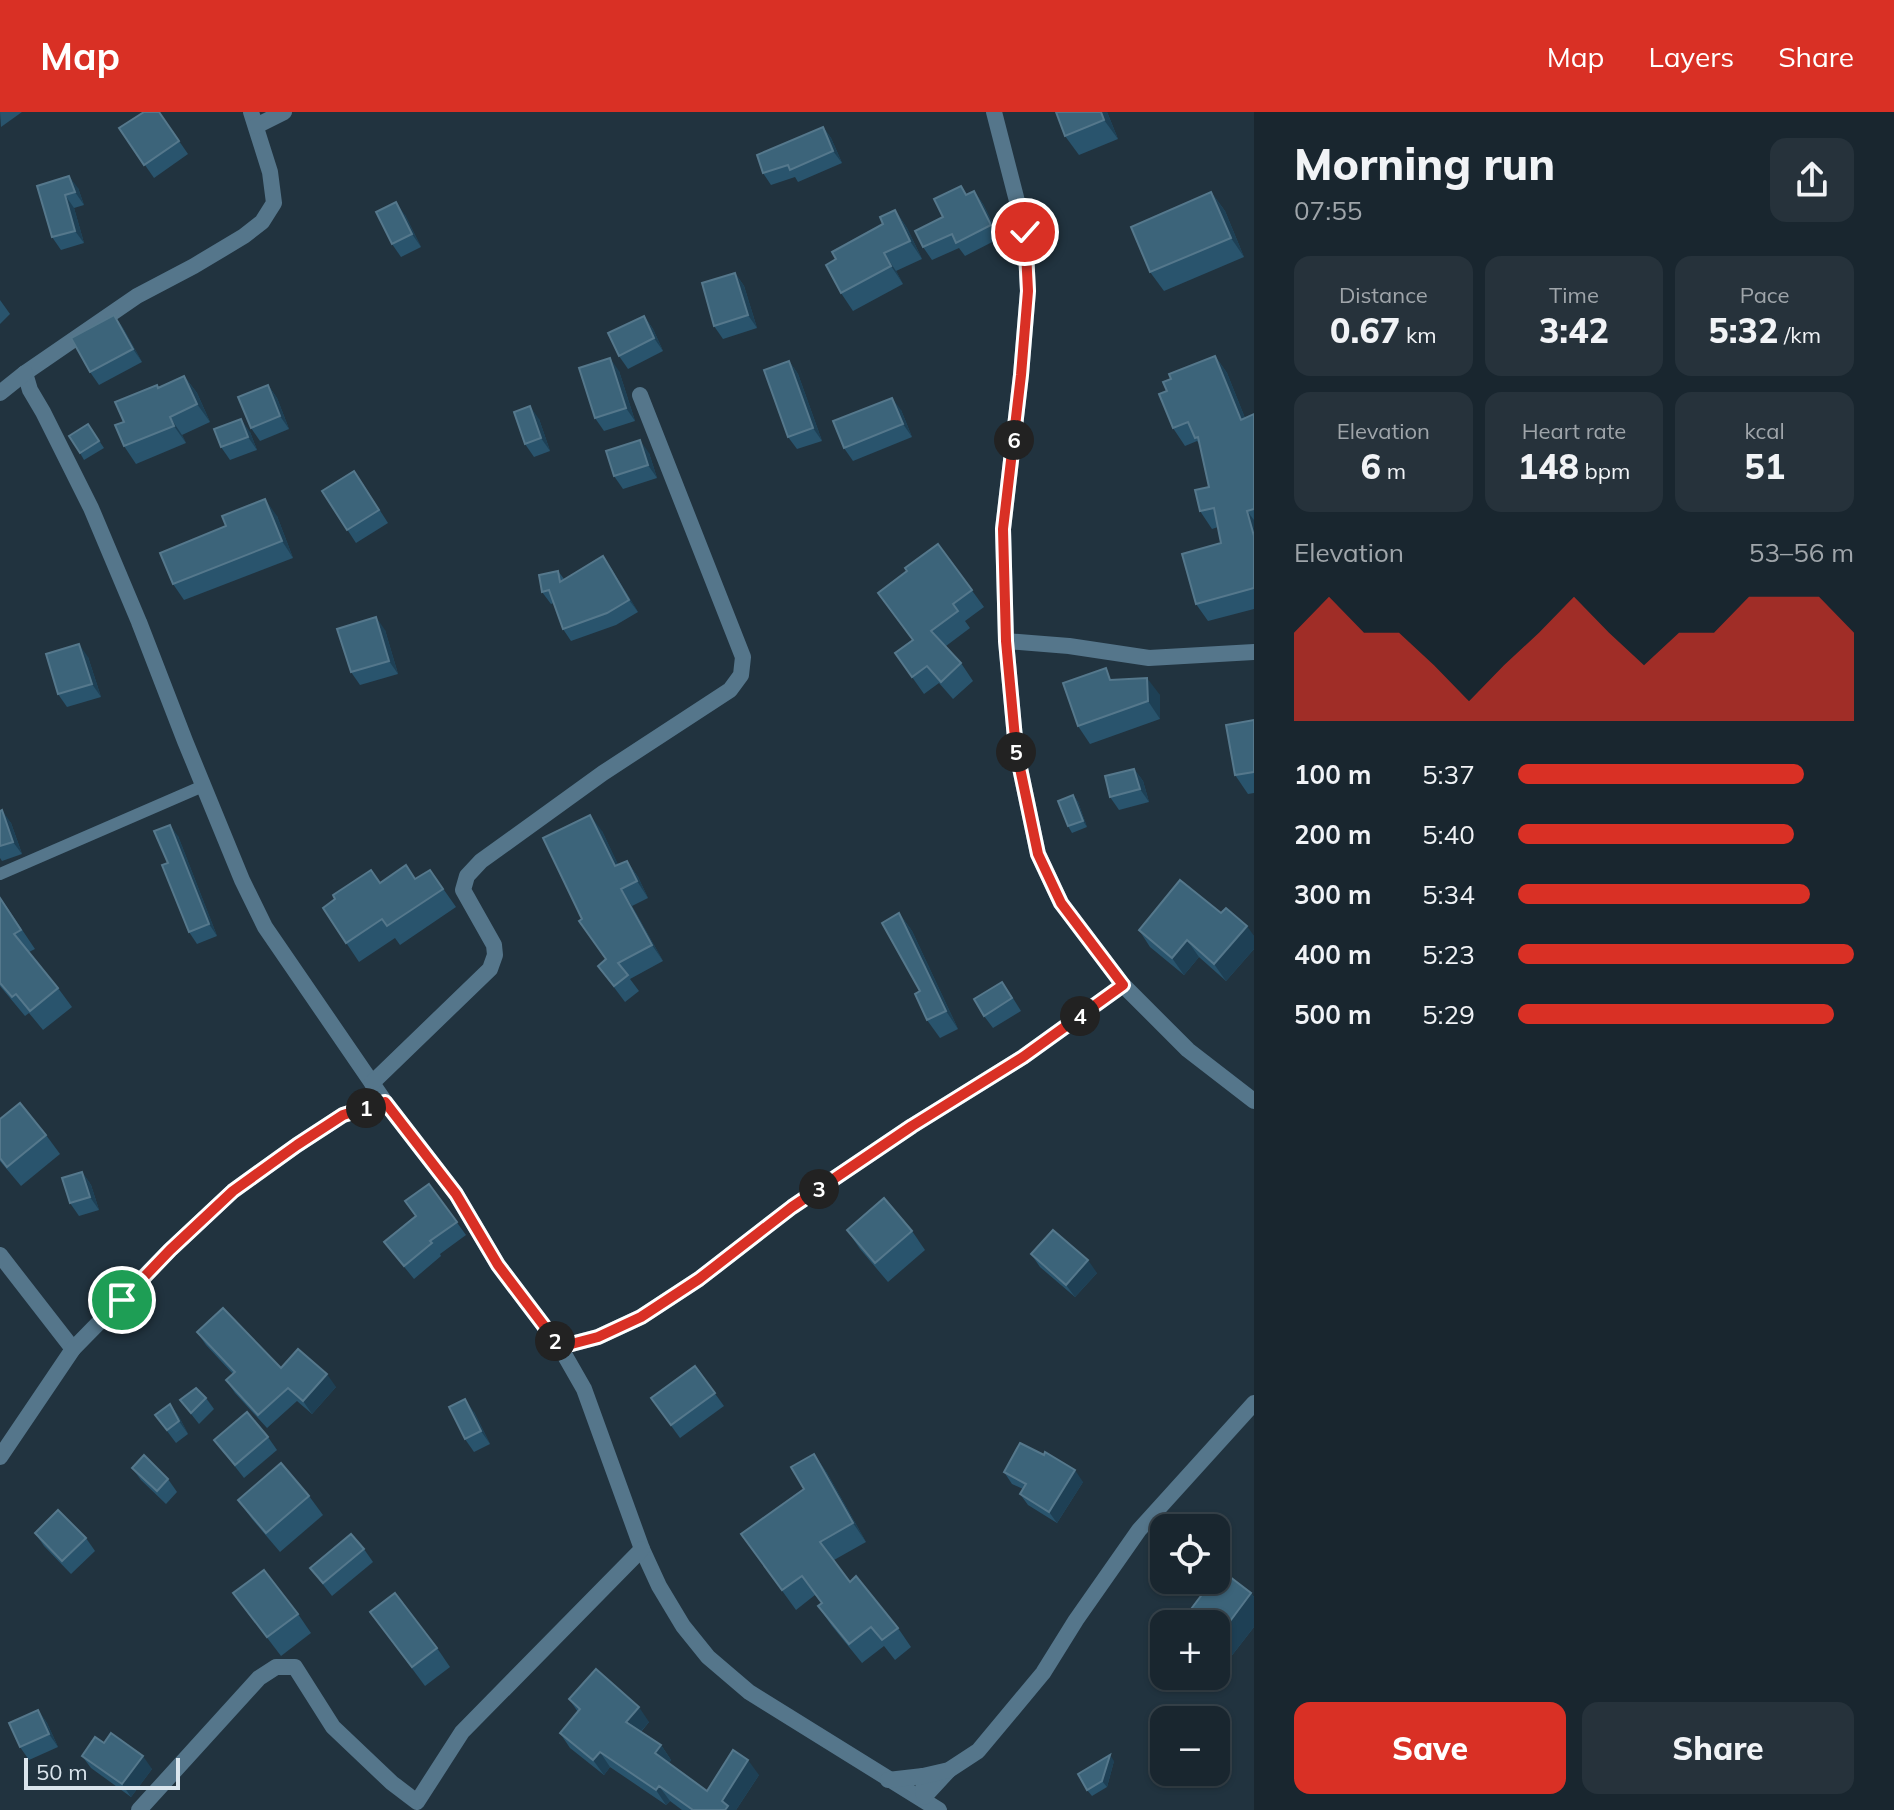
<!DOCTYPE html>
<html lang="en">
<head>
<meta charset="utf-8">
<style>
	:root { --surface:#19262f; --page:#26323b; --text:#f1f3f6; --muted:#9fa5aa; --line:#37434b; --accent:#d93025 }
	body { margin:0; font-family:Mulish,sans-serif; background:var(--page); color:var(--text); height:100vh; display:flex; flex-direction:column; font-size:30px; white-space:nowrap }
	* { box-sizing:border-box; margin:0 }
	p { font-size:26px; color:var(--muted) }
	.icon { flex:none; width:44px; height:44px; fill:none; stroke:currentColor; stroke-width:2; stroke-linecap:round; stroke-linejoin:round }
	.map { position:relative; flex:1; overflow:hidden }
	.sheet { display:flex; flex-direction:column; background:var(--surface); width:640px }
	.sheet>* { flex:none }
	.controls { position:absolute; left:1150px; top:1402px; display:grid; gap:16px }
	.controls a { display:grid; place-items:center; width:80px; height:80px; border-radius:16px; background:var(--surface); box-shadow:0 2px 6px #0004,0 0 0 2px var(--line); font-size:40px }
	.scale { position:absolute; left:24px; bottom:20px; width:156px; box-sizing:border-box; padding-left:8px; border:4px solid #dae5ed; border-top:0; font-size:22px; line-height:28px; white-space:nowrap; color:#dae5ed; -webkit-text-stroke:6px #21333f; paint-order:stroke }
	.pin { position:absolute; display:grid; place-items:center; width:68px; height:68px; color:#fff; margin:-34px; border:4px solid #fff; border-radius:50%; box-shadow:0 2px 8px #0007 }
	.km { position:absolute; width:40px; height:40px; margin:-20px; border-radius:50%; background:#222; color:#fff; font-size:22px; line-height:40px; text-align:center }
	.round { display:grid; place-items:center; flex:none; width:84px; height:84px; border-radius:16px; background:var(--page) }
	.summary { display:flex; align-items:center; justify-content:space-between; height:136px; padding:0 40px }
	h1 { font-size:44px; font-weight:800; line-height:60px }
	.figures { display:grid; grid-template-columns:repeat(3,1fr); gap:12px; height:136px; padding:8px 40px }
	.figures div { display:grid; align-content:center; border-radius:16px; background:var(--page); text-align:center }
	.figures b { font-size:34px; font-weight:800 }
	.figures small { font-size:22px; font-weight:400 }
	.figures p { font-size:22px }
	.chart { height:224px; padding:16px 40px }
	.chart p { display:flex; justify-content:space-between }
	.chart svg { width:100%; height:144px; margin-top:8px; fill:var(--accent); opacity:.7 }
	.button { display:flex; gap:16px; margin-top:auto; padding:16px 40px }
	.button a { flex:1; height:92px; border-radius:16px; background:var(--accent); color:#fff; font-size:32px; font-weight:800; line-height:92px; text-align:center }
	.button a+a { background:var(--page); color:var(--text) }
	ul { padding:0 40px; list-style:none; font-size:26px }
	li { display:grid; grid-template-columns:128px 96px 1fr; align-items:center; height:60px }
	li i { height:20px; border-radius:10px; background:var(--accent) }
	header { display:flex; align-items:center; gap:48px; box-sizing:border-box; height:112px; padding:0 40px; background:var(--accent); color:#fff }
	header strong { font-size:38px }
	nav { display:flex; gap:44px; margin-inline-start:auto; font-size:28px }
	main { display:flex; flex:1; min-height:0 }
	.map>svg:first-child { display:block }
</style>
</head>
<body>
<header>
<strong>Map</strong>
<nav><a>Map</a><a>Layers</a><a>Share</a></nav>
</header>
<main>
<div class="map">
<svg width="1254" height="1698" viewBox="0 0 1254 1698">
	<rect width="100%" height="100%" fill="#21333f"/>
	<g fill="none" stroke-linecap="round" stroke-linejoin="round">
		<path stroke="#55768b" stroke-width="12" d="M0,762L203,674"/>
		<g stroke="#55768b" stroke-width="16">
			<path d="M251,0L270,60L274,91L262,110L244,124L194,154L137,184L25,261L30,278L43,300L91,396L139,510L185,629L242,768L265,815L385,990L456,1082L498,1153L560,1235L584,1277L642,1437L659,1474L683,1514L708,1545L749,1580L939,1698"/>
			<path d="M994,0L1025,120L1028,179L1021,263L1003,417L1006,529L1016,637L1038,742L1061,791L1123,873L1188,938L1254,989"/>
			<path d="M256,14L284,0"/>
			<path d="M0,281L25,261"/>
			<path d="M1006,529L1069,534L1149,546L1254,540"/>
			<path d="M372,971L490,857L495,843L494,833L463,778L467,764L481,749L603,661L730,578L741,563L743,545L640,283"/>
			<path d="M0,1143L73,1237"/>
			<path d="M560,1235L598,1225L641,1205L699,1167L792,1095L912,1014L1023,945L1123,873"/>
			<path d="M0,1345L73,1237L170,1138L233,1079L297,1033L343,1003L385,990"/>
			<path d="M923,1664L924,1685L949,1658"/>
			<path d="M888,1668L923,1664L949,1658L978,1639L1043,1561L1076,1508L1139,1418L1254,1291"/>
			<path d="M139,1698L259,1566L276,1555H295L333,1615L392,1671L417,1690L462,1620L642,1437"/>
		</g>
	</g>
	<g fill="#29546d">
		<path d="M0,0H22L1,15Z"/>
		<path d="M159,0L188,42L154,66L119,16Z"/>
		<path d="M1107,0L1118,27L1079,43L1065,24Z"/>
		<path d="M823,15L831,26L842,51L798,70L795,65L771,73L763,61Z"/>
		<path d="M37,74L78,76L84,93L74,96L84,131L61,138L52,125Z"/>
		<path d="M961,74L967,83L974,79L983,92L1000,126L965,144L959,136L932,148L923,135L943,105Z"/>
		<path d="M1211,80L1225,99L1244,145L1164,179L1150,160Z"/>
		<path d="M895,98L907,116L922,147L896,159L903,172L853,199L841,181L836,147L883,112Z"/>
		<path d="M405,103L421,135L401,145L392,132Z"/>
		<path d="M735,161L744,174L757,216L723,227L714,214Z"/>
		<path d="M0,188L10,202L0,212Z"/>
		<path d="M114,203L123,216L142,250L99,273L90,260Z"/>
		<path d="M644,204L653,217L663,239L628,257L619,244Z"/>
		<path d="M1215,244L1227,261L1245,306L1254,302V497L1208,509L1196,492L1221,431L1218,415L1212,417L1200,399L1209,375L1200,333L1197,329L1185,334L1173,316L1167,279L1171,267Z"/>
		<path d="M789,249L798,262L822,329L797,337L788,325Z"/>
		<path d="M619,259L635,309L604,319L595,306Z"/>
		<path d="M184,264L197,281L210,310L182,323L186,331L136,352L124,334V310L157,273L159,275Z"/>
		<path d="M268,273L277,286L289,317L260,329L251,316Z"/>
		<path d="M901,298L912,325L853,349L844,336Z"/>
		<path d="M539,307L550,339L534,345L525,332Z"/>
		<path d="M88,312L104,336L84,348L80,341Z"/>
		<path d="M250,320L257,338L230,348L221,335Z"/>
		<path d="M649,341L657,366L623,377L614,364Z"/>
		<path d="M363,372L388,411L356,431L322,379Z"/>
		<path d="M277,404L293,446L184,488L173,472Z"/>
		<path d="M938,432L984,495L965,509L970,516L946,534L961,551L973,569L953,587L939,571L924,582L895,541L912,529L907,460Z"/>
		<path d="M611,456L638,500L616,513L571,529L563,517L554,491L551,492L542,480L558,459L564,467Z"/>
		<path d="M385,518L398,562L360,573L351,560Z"/>
		<path d="M88,545L101,585L67,595L58,582Z"/>
		<path d="M1114,568L1160,583V607L1090,632L1078,614Z"/>
		<path d="M1254,608V681L1248,682L1235,663Z"/>
		<path d="M1134,657L1143,669L1149,690L1119,698L1110,685Z"/>
		<path d="M1073,683L1078,690L1087,715L1072,721L1068,714Z"/>
		<path d="M0,699L11,711L22,742L2,749L0,746Z"/>
		<path d="M602,719L618,753L627,749L638,765L648,786L632,794L663,849L630,867L639,879L625,890L598,854L606,847Z"/>
		<path d="M178,724L217,824L197,832L189,820L168,751Z"/>
		<path d="M430,758L456,795L400,833L395,826L359,850L323,796L380,771L416,767Z"/>
		<path d="M0,785L35,837L29,840L58,876L72,895L43,918L29,901L25,904L0,874Z"/>
		<path d="M899,801L912,819L958,917L940,926L927,908Z"/>
		<path d="M1221,801L1254,824V837L1226,869L1199,845L1184,863L1150,835L1139,818Z"/>
		<path d="M1011,883L1021,899L993,916L984,904Z"/>
		<path d="M0,1007L46,1023L60,1042L21,1074L0,1049Z"/>
		<path d="M82,1060L91,1073L99,1098L79,1104L70,1091Z"/>
		<path d="M429,1072L466,1123L440,1142L441,1144L414,1167L384,1130L415,1104Z"/>
		<path d="M847,1118L912,1119L925,1138L888,1170L860,1137Z"/>
		<path d="M1031,1142L1097,1161L1075,1185L1040,1155Z"/>
		<path d="M197,1220L281,1256L336,1275L312,1302L297,1289L267,1316L235,1281L226,1268L233,1262L206,1233Z"/>
		<path d="M695,1254L724,1294L680,1326L651,1286Z"/>
		<path d="M206,1286L214,1297L199,1312L180,1288Z"/>
		<path d="M170,1292L179,1305L188,1322L176,1331L155,1303Z"/>
		<path d="M474,1300L490,1332L474,1340L465,1327Z"/>
		<path d="M268,1325L277,1338L244,1366L214,1328Z"/>
		<path d="M814,1342L827,1361L866,1430L834,1448L850,1470L898,1516L911,1535L895,1548L884,1534L862,1551L832,1514L818,1494L822,1492L815,1483L796,1498L741,1422L804,1377Z"/>
		<path d="M132,1356L168,1367L177,1380L166,1392L141,1368Z"/>
		<path d="M1004,1360L1083,1370L1057,1411L1028,1393L1020,1382L1023,1377L1012,1372Z"/>
		<path d="M309,1384L323,1403L280,1440L252,1407L238,1388Z"/>
		<path d="M35,1421L86,1426L95,1439L71,1462L44,1434Z"/>
		<path d="M364,1437L373,1450L332,1484L310,1456Z"/>
		<path d="M233,1481L298,1502L311,1521L281,1544Z"/>
		<path d="M1251,1481L1254,1485V1515L1226,1551L1216,1544V1512H1184L1182,1509Z"/>
		<path d="M370,1500L437,1536L450,1555L425,1574Z"/>
		<path d="M569,1587L649,1610L641,1620L661,1633L671,1648L669,1651L707,1679L759,1663L736,1698H682L670,1689L666,1693L610,1655L604,1663L570,1636L560,1621L578,1600Z"/>
		<path d="M38,1598L47,1611L58,1635L29,1648L20,1635Z"/>
		<path d="M104,1631L152,1657L131,1685L91,1656L82,1644Z"/>
		<path d="M1114,1649L1107,1675L1092,1684L1087,1678Z"/>
	</g>
	<g fill="#1e4055">
		<path d="M1101,0H1107L1118,27L1104,8Z"/>
		<path d="M823,15L831,26L842,51L833,39Z"/>
		<path d="M69,64L78,76L84,93L75,80Z"/>
		<path d="M974,79L983,92L1000,126L991,113Z"/>
		<path d="M1211,80L1225,99L1244,145L1231,126Z"/>
		<path d="M65,83L74,96L84,131L75,119Z"/>
		<path d="M396,90L405,103L421,135L412,122Z"/>
		<path d="M895,98L907,116L922,147L910,129Z"/>
		<path d="M884,141L896,159L903,172L891,154Z"/>
		<path d="M735,161L744,174L757,216L748,203Z"/>
		<path d="M114,203L123,216L142,250L133,237Z"/>
		<path d="M644,204L653,217L663,239L654,226Z"/>
		<path d="M1215,244L1227,261L1253,326L1241,308Z"/>
		<path d="M610,246L619,259L635,309L626,296Z"/>
		<path d="M789,249L798,262L822,329L813,316Z"/>
		<path d="M184,264L197,281L210,310L197,292Z"/>
		<path d="M268,273L277,286L289,317L280,304Z"/>
		<path d="M892,286L901,298L912,325L903,312Z"/>
		<path d="M530,294L539,307L550,339L541,326Z"/>
		<path d="M170,305L182,323L186,331L174,314Z"/>
		<path d="M241,307L250,320L257,338L248,325Z"/>
		<path d="M640,328L649,341L657,366L648,353Z"/>
		<path d="M265,387L277,404L293,446L282,429Z"/>
		<path d="M1247,399L1254,408V424Z"/>
		<path d="M603,444L611,456L638,500L629,488Z"/>
		<path d="M376,505L385,518L398,562L389,549Z"/>
		<path d="M79,532L88,545L101,585L92,572Z"/>
		<path d="M1147,566L1160,583V607L1148,589Z"/>
		<path d="M1134,657L1143,669L1149,690L1140,677Z"/>
		<path d="M1073,683L1078,690L1087,715L1083,709Z"/>
		<path d="M2,698L11,711L22,742L13,730Z"/>
		<path d="M590,703L602,719L627,771L615,754Z"/>
		<path d="M170,713L178,724L217,824L209,812Z"/>
		<path d="M627,749L638,765L648,786L637,769Z"/>
		<path d="M621,777L632,794L663,849L652,833Z"/>
		<path d="M899,801L912,819L958,917L946,899Z"/>
		<path d="M1247,814L1254,824V837L1226,869L1214,852Z"/>
		<path d="M1187,828L1199,845L1184,863L1172,846Z"/>
		<path d="M82,1060L91,1073L99,1098L90,1085Z"/>
		<path d="M1088,1148L1097,1161L1075,1185L1066,1173Z"/>
		<path d="M327,1262L336,1275L312,1302L303,1289Z"/>
		<path d="M465,1287L474,1300L490,1332L481,1319Z"/>
		<path d="M170,1292L179,1305L188,1322L179,1309Z"/>
		<path d="M814,1342L827,1361L866,1430L853,1411Z"/>
		<path d="M1075,1358L1083,1370L1057,1411L1049,1400Z"/>
		<path d="M1251,1481L1254,1485V1515L1226,1551L1216,1537V1528Z"/>
		<path d="M639,1595L649,1610L636,1625L626,1610Z"/>
		<path d="M38,1598L47,1611L58,1635L49,1622Z"/>
		<path d="M661,1633L671,1648L666,1656L655,1641Z"/>
		<path d="M600,1640L610,1655L604,1663L593,1648Z"/>
		<path d="M1110,1643L1114,1649L1107,1675L1102,1669Z"/>
		<path d="M143,1644L152,1657L131,1685L122,1672Z"/>
		<path d="M748,1648L759,1663L736,1698H725L722,1689Z"/>
		<path d="M659,1674L670,1689L666,1693L656,1678Z"/>
	</g>
	<g fill="#3c647a" stroke="#55788c" stroke-width="2">
		<path d="M144,0H159L179,29L144,53L119,16Z"/>
		<path d="M1056,0H1101L1104,8L1065,24Z"/>
		<path d="M823,15L833,39L790,58L788,53L763,61L757,43Z"/>
		<path d="M69,64L75,80L65,83L75,119L52,125L37,74Z"/>
		<path d="M961,74L966,83L974,79L991,113L956,131L952,122L923,135L915,119L943,105L934,87Z"/>
		<path d="M1211,80L1231,126L1150,160L1131,115Z"/>
		<path d="M396,90L412,122L392,132L376,100Z"/>
		<path d="M895,98L910,129L884,141L891,154L841,181L826,153L836,147L832,140L883,112L880,105Z"/>
		<path d="M735,161L748,203L714,214L702,171Z"/>
		<path d="M114,203L133,237L90,260L71,226Z"/>
		<path d="M644,204L654,226L619,244L608,221Z"/>
		<path d="M1215,244L1241,308L1254,302V397L1247,399L1254,424V476L1196,492L1182,442L1221,431L1214,396L1200,399L1195,378L1209,375L1198,325L1195,326L1188,310L1173,316L1159,282L1167,279L1163,270L1171,267L1169,262Z"/>
		<path d="M610,246L626,296L595,306L579,256Z"/>
		<path d="M789,249L813,316L788,325L764,258Z"/>
		<path d="M184,264L197,292L170,305L174,314L124,334L115,313L124,310L115,290L157,273L158,276Z"/>
		<path d="M268,273L280,304L251,316L238,285Z"/>
		<path d="M892,286L903,312L844,336L833,309Z"/>
		<path d="M530,294L541,326L525,332L514,300Z"/>
		<path d="M241,307L248,325L221,335L214,317Z"/>
		<path d="M88,312L99,329L80,341L69,324Z"/>
		<path d="M640,328L648,353L614,364L606,339Z"/>
		<path d="M354,359L379,398L347,418L322,379Z"/>
		<path d="M265,387L282,429L173,472L160,441L226,414L222,404Z"/>
		<path d="M938,432L972,478L953,492L958,499L931,519L961,551L941,570L927,554L912,565L895,541L913,528L878,481L907,459L905,456Z"/>
		<path d="M603,444L629,488L607,501L563,517L549,478L542,480L539,463L558,459L560,470Z"/>
		<path d="M376,505L389,549L351,560L337,517Z"/>
		<path d="M79,532L92,572L58,582L46,542Z"/>
		<path d="M1106,556L1110,568L1147,566L1148,589L1078,614L1063,571Z"/>
		<path d="M1254,608V660L1235,663L1226,613Z"/>
		<path d="M1134,657L1140,677L1110,685L1105,664Z"/>
		<path d="M1073,683L1083,709L1068,714L1058,689Z"/>
		<path d="M2,698L13,730L0,734V699Z"/>
		<path d="M590,703L615,754L627,749L637,769L621,777L652,833L618,851L628,863L614,874L598,854L606,847L579,809L582,807L543,726Z"/>
		<path d="M170,713L209,812L189,820L162,753L168,751L154,719Z"/>
		<path d="M406,753L415,767L430,758L443,777L387,814L382,807L346,831L323,796L335,787L333,783L371,758L380,771Z"/>
		<path d="M1180,768L1221,801L1226,796L1247,814L1214,852L1187,828L1172,846L1139,818Z"/>
		<path d="M0,786L21,818L14,822L58,876L30,899L16,882L12,885L0,871Z"/>
		<path d="M899,801L946,899L927,908L915,882L920,879L882,811Z"/>
		<path d="M1002,870L1012,886L984,904L974,887Z"/>
		<path d="M20,991L46,1023L7,1055L0,1046V1007Z"/>
		<path d="M82,1060L90,1085L70,1091L62,1066Z"/>
		<path d="M429,1072L457,1110L430,1129L432,1131L404,1154L384,1130L416,1104L405,1089Z"/>
		<path d="M884,1086L912,1119L875,1151L847,1118Z"/>
		<path d="M1053,1118L1088,1148L1066,1173L1031,1142Z"/>
		<path d="M223,1196L281,1256L298,1237L327,1262L303,1289L288,1276L258,1303L226,1268L235,1260L197,1220Z"/>
		<path d="M695,1254L715,1281L671,1313L651,1286Z"/>
		<path d="M196,1276L206,1286L191,1301L180,1288Z"/>
		<path d="M465,1287L481,1319L465,1327L449,1295Z"/>
		<path d="M170,1292L179,1309L167,1318L155,1303Z"/>
		<path d="M247,1300L268,1325L235,1353L214,1328Z"/>
		<path d="M1020,1331L1044,1343L1045,1340L1075,1358L1049,1400L1020,1382L1026,1372L1004,1360Z"/>
		<path d="M814,1342L853,1411L820,1430L850,1470L856,1464L898,1516L882,1528L871,1515L849,1532L818,1494L822,1491L802,1464L782,1478L741,1422L804,1377L791,1355Z"/>
		<path d="M144,1343L168,1367L157,1379L132,1356Z"/>
		<path d="M281,1351L309,1384L266,1421L238,1388Z"/>
		<path d="M58,1398L86,1426L62,1449L35,1421Z"/>
		<path d="M351,1422L364,1437L323,1471L310,1456Z"/>
		<path d="M264,1458L298,1502L267,1525L233,1481Z"/>
		<path d="M1221,1458L1251,1481L1216,1528V1512H1186L1182,1509L1213,1468H1216V1464Z"/>
		<path d="M395,1481L437,1536L412,1555L370,1500Z"/>
		<path d="M596,1557L639,1595L626,1610L661,1633L655,1641L707,1679L733,1638L748,1648L722,1689L728,1694L725,1698H693L659,1674L656,1678L600,1640L593,1648L560,1621L580,1597L569,1587Z"/>
		<path d="M38,1598L49,1622L20,1635L9,1611Z"/>
		<path d="M111,1621L143,1644L122,1672L82,1644L95,1625L104,1631Z"/>
		<path d="M1110,1643L1102,1669L1087,1678L1078,1662Z"/>
	</g>
	<g fill="none" stroke-linecap="round" stroke-linejoin="round">
		<g stroke="#fff" stroke-width="16">
			<path id="route" d="M122,1188L170,1138L233,1079L297,1033L343,1003L385,990L456,1082L498,1153L560,1235L598,1225L641,1205L699,1167L792,1095L912,1014L1023,945L1123,873L1061,791L1038,742L1016,637L1006,529L1003,417L1021,263L1028,179L1025,120"/>
		</g>
		<use href="#route" stroke="#d93025" stroke-width="10"/>
	</g>
</svg>
<div class="controls">
<a><svg class="icon" aria-label="locate" viewBox="0 0 24 24"><circle cx="12" cy="12" r="6"/><path d="M12 2v4M12 18v4M2 12h4M18 12h4"/></svg></a>
<a>+</a>
<a>−</a>
</div>
<div class="scale">50 m</div>
<div class="pin" style="left:122px;top:1188px;background:#1e9e55"><svg class="icon" aria-label="arrive" viewBox="0 0 24 24"><path d="M6 21V4h12l-3 4 3 4H6"/></svg></div>
<div class="pin" style="left:1025px;top:120px;background:#d93025"><svg class="icon" aria-label="check" viewBox="0 0 24 24"><path d="M5 12l5 5 9-10"/></svg></div>
<b class="km" style="left:366px;top:996px">1</b>
<b class="km" style="left:555px;top:1229px">2</b>
<b class="km" style="left:819px;top:1077px">3</b>
<b class="km" style="left:1080px;top:904px">4</b>
<b class="km" style="left:1016px;top:640px">5</b>
<b class="km" style="left:1014px;top:328px">6</b>
</div>
<section class="sheet">
<div class="summary"><div><h1>Morning run</h1><p>07:55</p></div><a class="round"><svg class="icon" aria-label="share" viewBox="0 0 24 24"><path d="M12 15V3M7 8l5-5 5 5M5 13v7h14v-7"/></svg></a></div>
<div class="figures">
<div><p>Distance</p><b>0.67<small> km</small></b></div>
<div><p>Time</p><b>3:42</b></div>
<div><p>Pace</p><b>5:32<small> /km</small></b></div>
</div>
<div class="figures">
<div><p>Elevation</p><b>6<small> m</small></b></div>
<div><p>Heart rate</p><b>148<small> bpm</small></b></div>
<div><p>kcal</p><b>51</b></div>
</div>
<div class="chart"><p><span>Elevation</span>53–56 m</p>
<svg viewBox="0 0 160 44" preserveAspectRatio="none"><path d="M0 44V17L10 6L20 17L30 17L40 27L50 38L60 27L70 17L80 6L90 17L100 27L110 17L120 17L130 6L140 6L150 6L160 17V44z"/></svg>
</div>
<ul>
<li><b>100 m</b>5:37<i style="width:85%"></i></li>
<li><b>200 m</b>5:40<i style="width:82%"></i></li>
<li><b>300 m</b>5:34<i style="width:87%"></i></li>
<li><b>400 m</b>5:23<i style="width:100%"></i></li>
<li><b>500 m</b>5:29<i style="width:94%"></i></li>
</ul>
<div class="button"><a>Save</a><a>Share</a></div>
</section>
</main>
</body>
</html>
